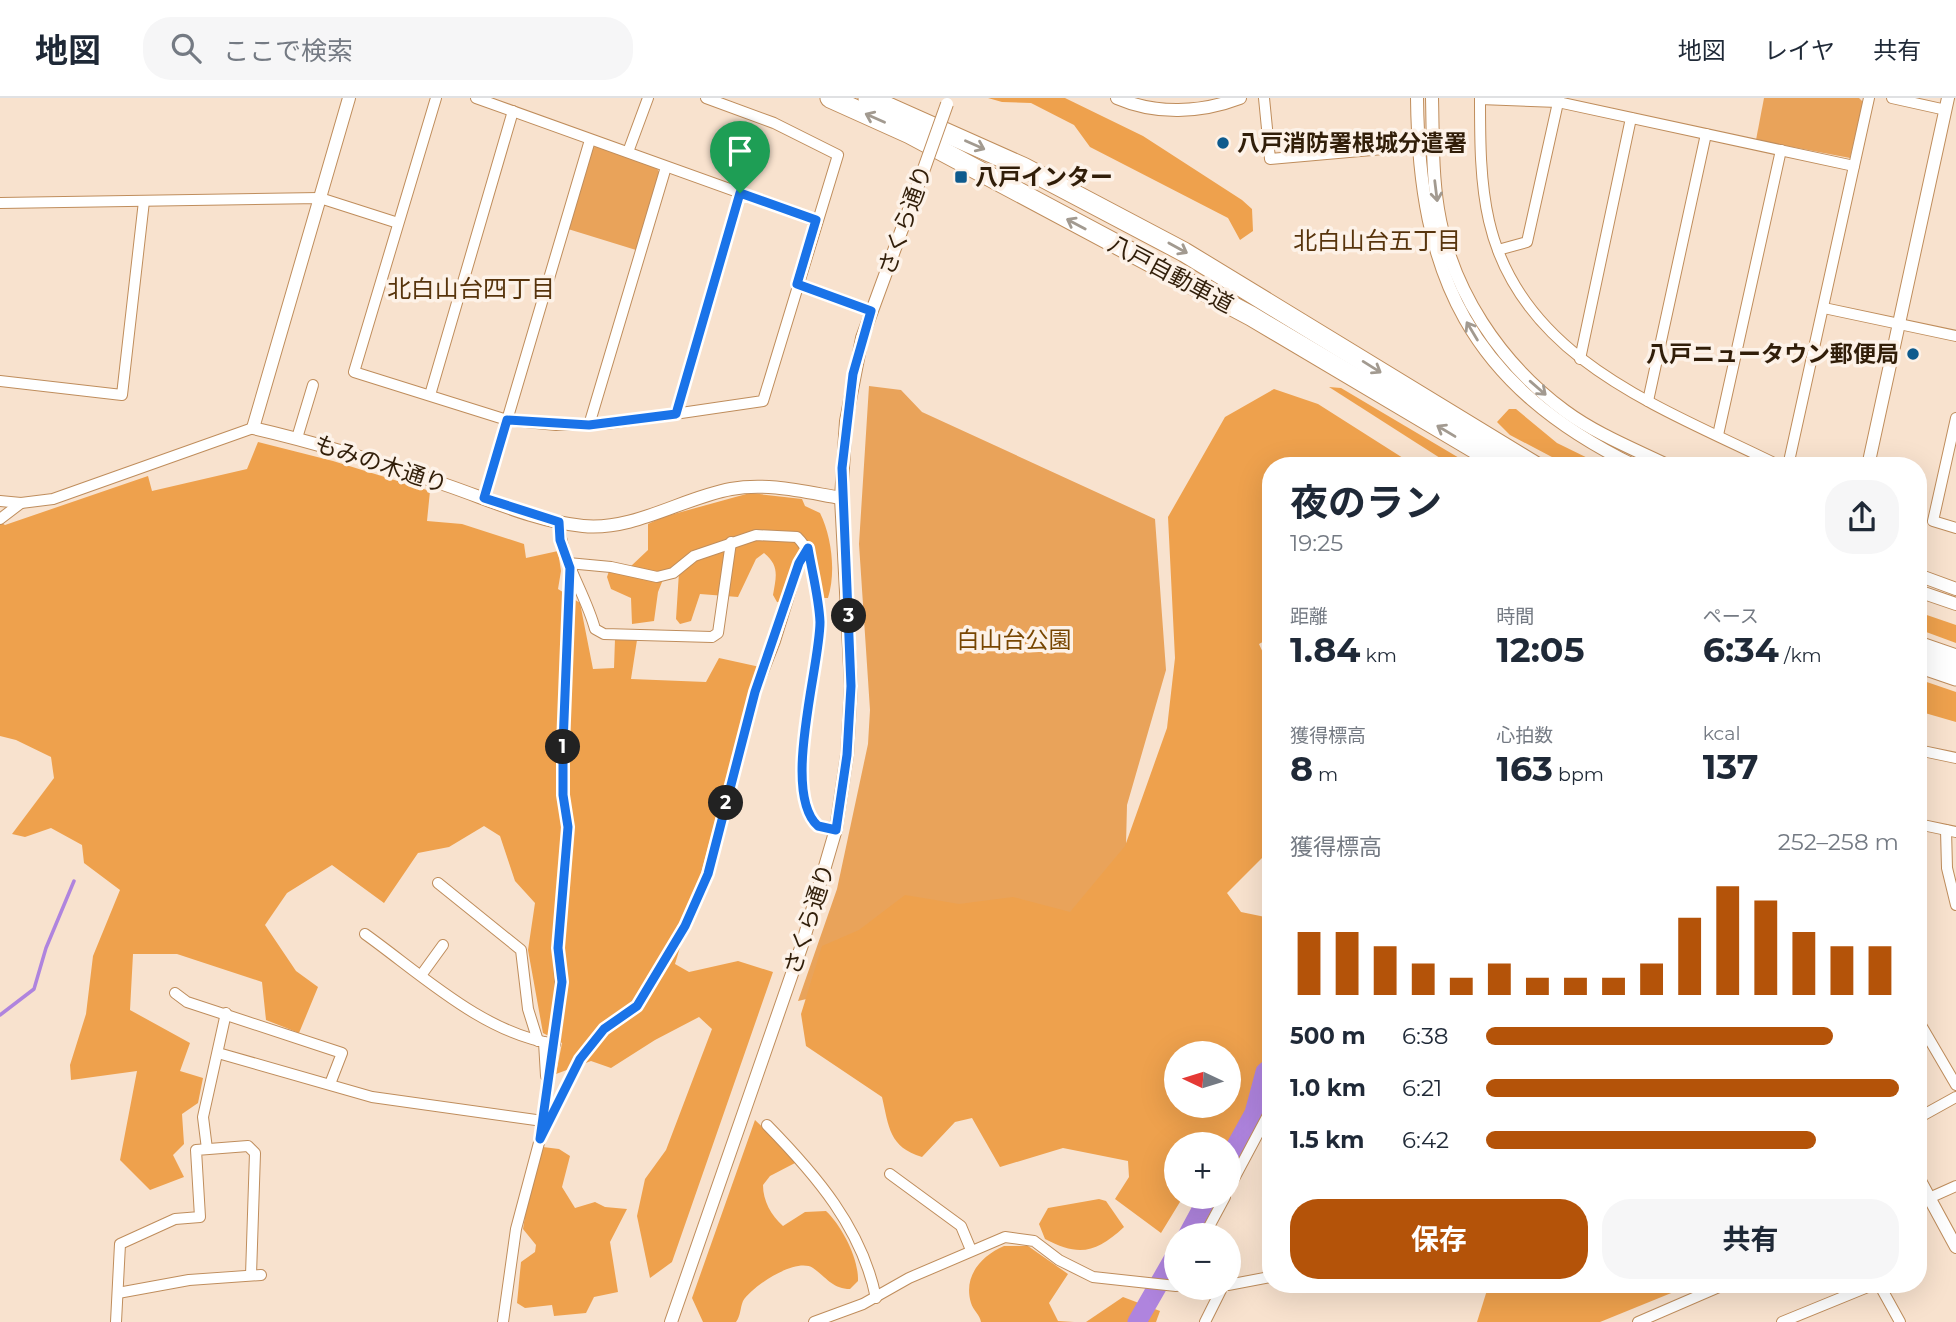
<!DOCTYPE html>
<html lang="ja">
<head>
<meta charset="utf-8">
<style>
	:root { --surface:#fff; --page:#f6f6f7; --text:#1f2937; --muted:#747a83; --line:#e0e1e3; --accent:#b45309 }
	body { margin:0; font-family:Montserrat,"Noto Sans JP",sans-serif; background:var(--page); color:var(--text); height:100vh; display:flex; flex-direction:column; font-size:26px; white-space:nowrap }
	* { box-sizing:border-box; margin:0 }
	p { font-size:23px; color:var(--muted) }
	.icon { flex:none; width:38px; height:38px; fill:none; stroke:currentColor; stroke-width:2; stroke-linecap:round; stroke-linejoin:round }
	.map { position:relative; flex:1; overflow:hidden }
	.sheet { position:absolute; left:1262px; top:359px; width:665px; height:836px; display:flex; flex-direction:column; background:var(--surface); border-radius:28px; box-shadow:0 7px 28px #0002 }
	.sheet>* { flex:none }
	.needle { width:46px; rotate:274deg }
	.tools { position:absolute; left:1164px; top:943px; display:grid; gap:14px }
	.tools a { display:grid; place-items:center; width:77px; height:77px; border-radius:50%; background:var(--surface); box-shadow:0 7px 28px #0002; font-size:35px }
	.pin { position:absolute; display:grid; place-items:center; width:60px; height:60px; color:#fff; margin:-72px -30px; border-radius:50% 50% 50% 0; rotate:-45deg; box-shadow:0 0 7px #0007 }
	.pin .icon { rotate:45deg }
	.km { position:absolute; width:35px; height:35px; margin:-18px; border-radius:50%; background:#222; color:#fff; font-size:19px; line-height:35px; text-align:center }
	.round { display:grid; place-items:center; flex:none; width:74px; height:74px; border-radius:28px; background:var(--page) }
	.overview { display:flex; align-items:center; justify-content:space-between; height:119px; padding:0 28px }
	h1 { font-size:38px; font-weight:700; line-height:52px }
	.stats { display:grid; grid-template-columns:repeat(3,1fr); gap:10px; height:119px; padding:7px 28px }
	.stats div { display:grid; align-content:center }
	.stats b { font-size:35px; font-weight:700 }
	.stats small { font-size:19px; font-weight:400 }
	.stats p { font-size:19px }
	.chart { height:196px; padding:14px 28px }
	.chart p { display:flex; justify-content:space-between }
	.chart svg { width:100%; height:126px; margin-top:7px; stroke:var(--accent); stroke-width:6 }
	.action { display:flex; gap:14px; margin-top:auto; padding:14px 28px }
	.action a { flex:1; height:80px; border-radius:28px; background:var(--accent); color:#fff; font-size:28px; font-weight:700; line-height:80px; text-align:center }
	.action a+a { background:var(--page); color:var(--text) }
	ul { padding:0 28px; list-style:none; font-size:23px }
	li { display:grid; grid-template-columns:112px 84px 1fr; align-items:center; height:52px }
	li i { height:18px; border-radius:9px; background:var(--accent) }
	header { display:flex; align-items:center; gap:42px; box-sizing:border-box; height:98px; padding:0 35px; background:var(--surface); border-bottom:2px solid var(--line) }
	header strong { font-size:33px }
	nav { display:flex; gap:38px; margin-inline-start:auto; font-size:24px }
	.search { width:490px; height:63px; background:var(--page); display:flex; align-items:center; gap:18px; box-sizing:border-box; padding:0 24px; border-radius:28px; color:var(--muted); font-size:26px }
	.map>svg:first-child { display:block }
</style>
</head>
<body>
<header>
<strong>地図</strong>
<div class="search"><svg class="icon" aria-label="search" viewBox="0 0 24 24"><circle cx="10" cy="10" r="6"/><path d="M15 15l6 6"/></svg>ここで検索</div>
<nav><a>地図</a><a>レイヤ</a><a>共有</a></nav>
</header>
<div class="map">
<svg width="1956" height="1224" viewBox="0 0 1956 1224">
	<rect width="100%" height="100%" fill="#f8e2ce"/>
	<g fill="#e9a35a">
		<path d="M1764,0H1859L1863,4L1850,60L1756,42Z"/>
		<path d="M597,47L657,70L659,74L636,152L568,131L592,51Z"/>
		<path d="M869,288L901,292L922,314L1155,421L1166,572L1127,707L1124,826L798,903L837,791L868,646L870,612L859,446Z"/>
	</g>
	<g fill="#eea14d" fill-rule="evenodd">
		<path d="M988,0H1065L1143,38L1242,102L1252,111L1253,133L1240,142L1228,120L1090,49L1074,27L1031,5L1002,4Z"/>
		<path d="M1329,289L1341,290L1471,367H1451Z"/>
		<path d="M1274,291L1318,306L1414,367L1270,368V540L1259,546L1270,570V743L1263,759L1227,795L1241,814L1270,820V961L1252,988L1244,1019L1229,1049L1176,1046V1099H1183L1161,1135L1115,1101L1129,1079L1128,1063L1063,1050L1000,1069L972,1020L955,1024L922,1059C889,1049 889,1029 882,999L806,948L801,916L822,848L859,832L905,797L959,806L1013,799L1070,814L1125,748L1167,630L1175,560L1168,419L1225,319ZM1176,956H1228V1008H1176Z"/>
		<path d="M1509,311H1516L1557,345L1602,367H1567L1510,337L1497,324Z"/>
		<path d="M258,344L333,363L430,393L427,423L462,426L524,446L526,460L558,453L561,473L558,491L580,505L593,571L614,570L615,541L637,542L631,581L706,584L719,560L760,569C727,666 706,767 675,866L689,874L738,863L773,874L672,1164L650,1180L637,1118L645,1081L666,1052L712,931L699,919L655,942L611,970L591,963L556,976L562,945L543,935L528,852L535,805L515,783L500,738L484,728L449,749L418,755L384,805L332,767L287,795L265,827L296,873L318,889L299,935L266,922L262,884L177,856H133L130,912L190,945L180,973L203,980L198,1005L182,1016L184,1046L173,1057L184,1079L150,1092L120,1062L137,973L71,982L70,967L86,916L93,858L120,792L84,765L82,747L51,730L25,739L12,736L54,680L51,659L16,642L0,638V424L5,427L148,378L152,393L247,371Z"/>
		<path d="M750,395L802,401L805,408L820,415C832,439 836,475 828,500H824L808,445L783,505L777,504L773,497C776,479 780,468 764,455L756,461L738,499L700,496L691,523L680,526L676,521L679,474H666L658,494L654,523L632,526L631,500L611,491L607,479L609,473L630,469L648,452V426L663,419Z"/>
		<path d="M1918,514L1956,527V545L1918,531Z"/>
		<path d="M1918,581L1956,594V624L1918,613Z"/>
		<path d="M755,1022L788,1053L795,1065L770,1078L763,1087C763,1103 771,1117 783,1128L805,1114L826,1113C842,1128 859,1161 858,1183L850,1191C833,1191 827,1180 813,1170C796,1159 752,1188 743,1203C740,1210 741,1217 736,1224H703L692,1200Z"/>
		<path d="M543,1049L559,1051L570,1058L562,1089L575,1110L595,1104L605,1109L627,1111L610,1144L618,1194L594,1199L586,1215L554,1218L552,1207L525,1210L517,1205L521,1164L535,1154L536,1147L523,1131L529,1093Z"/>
		<path d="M1099,1101L1106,1103L1124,1129C1096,1155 1079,1159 1045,1141L1039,1126L1048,1110Z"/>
		<path d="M1004,1148H1028L1068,1176L1049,1205L1058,1223L1074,1224H981C980,1217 973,1212 971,1205C963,1178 981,1158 1004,1148Z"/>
		<path d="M1489,1186H1691V1187L1600,1224H1477Z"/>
		<path d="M1123,1199L1160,1213L1156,1224H1086Z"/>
	</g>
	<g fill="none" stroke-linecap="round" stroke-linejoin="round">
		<path stroke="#af84de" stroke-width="3.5" d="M0,917L34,891L46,850L74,783"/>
		<g stroke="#af84de" stroke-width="19">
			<path d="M1228,1062L1254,1015L1265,974L1270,970"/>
			<path d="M1187,1138L1208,1099"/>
			<path d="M1137,1224L1176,1156"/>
		</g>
		<g stroke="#bf8d5c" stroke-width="12">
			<g id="minor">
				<path d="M436,0L354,274L507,322L556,327L606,326L763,303L838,57L774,25L706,0"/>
				<path d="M476,0L816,122"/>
				<path d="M1264,0L1270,61L1417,48"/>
				<path d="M1892,0L1946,12"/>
				<path d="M628,54L648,0"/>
				<path d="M0,105L320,100L398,125"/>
				<path d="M1498,152L1527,144L1559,0"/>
				<path d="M797,186L871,213"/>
				<path d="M1824,210L1956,238"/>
				<path d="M1580,261L1631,20"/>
				<path d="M0,283L122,297L144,103"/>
				<path d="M430,297L513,13"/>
				<path d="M1648,303L1706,36"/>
				<path d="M676,315L740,95"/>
				<path d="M1956,320L1933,423L1956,430"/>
				<path d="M589,327L666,69"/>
				<path d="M1718,337L1781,52"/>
				<path d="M297,340L313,287"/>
				<path d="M1780,368C1666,311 1521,263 1489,123C1480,84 1480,42 1480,1L1558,4L1854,68"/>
				<path d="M1788,368L1869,0"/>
				<path d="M484,400L590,42"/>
				<path d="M0,403L21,405L53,401L253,330"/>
				<path d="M0,421L21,405"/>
				<path d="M559,424C561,463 585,494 595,531L604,536L712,539L718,535L731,444"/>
				<path d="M568,465L611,469L657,479L673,475L694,458L756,437L797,439C809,451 810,461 813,477C816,493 820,509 820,525C819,570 781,695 818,728L836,731"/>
				<path d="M1918,652L1956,660"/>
				<path d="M1918,726L1956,734"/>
				<path d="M1946,732L1947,770L1956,807"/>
				<path d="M438,785L521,852L528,911L538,943"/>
				<path d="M365,836C421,876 484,936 555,946"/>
				<path d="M422,876L443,847"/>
				<path d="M175,895L187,904L342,955L330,986"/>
				<path d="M1918,922L1956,987"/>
				<path d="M544,944L546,978"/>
				<path d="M218,955L372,999L543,1023"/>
				<path d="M1918,1020L1956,999"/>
				<path d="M767,1027C815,1076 862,1130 876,1200"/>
				<path d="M544,1032L580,961L604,931L637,908L685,828L708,776L755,594L775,543L799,465L808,450"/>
				<path d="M207,1051L203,1019L226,915"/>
				<path d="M890,1076L961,1128L971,1152"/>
				<path d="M1228,1092L1270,1013"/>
				<path d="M1918,1105L1956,1088"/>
				<path d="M1204,1138L1225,1099"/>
				<path d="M1879,1186L1900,1224"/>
				<path d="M1228,1187L1270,1179"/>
				<path d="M118,1195L189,1182L261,1177"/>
				<path d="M116,1224L120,1146L175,1121L200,1119L196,1052L248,1048L255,1055L251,1177"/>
				<path d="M503,1224L516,1131L540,1041L561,898L558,850L568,729L563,697V647L570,470"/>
				<path d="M814,1224L863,1206L909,1180L1005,1139L1034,1143L1059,1162L1093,1179L1176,1188"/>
				<path d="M1205,1224L1222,1190"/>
				<path d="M1638,1224L1726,1186"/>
				<path d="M1782,1224L1875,1186"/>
			</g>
		</g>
		<g stroke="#bf8d5c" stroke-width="14">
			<g id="tertiary">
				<path d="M349,0L253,330C319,345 382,365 446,387C490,402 535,423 583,428C634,433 682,400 731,391C767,384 805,394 841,400"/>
				<path d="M1117,0C1156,17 1201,15 1240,0"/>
				<path d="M1417,0C1419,179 1470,287 1635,368"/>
				<path d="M1432,0C1433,37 1432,74 1438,111C1451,192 1500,265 1565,313C1596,336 1634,351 1669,368"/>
				<path d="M1868,368L1948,0"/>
				<path d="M1918,477L1956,491"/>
				<path d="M1918,493L1956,506"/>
				<path d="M1918,1079L1956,1149"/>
				<path d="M671,1224L802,847L836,731L847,657L851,588L841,400L846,323L862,240L920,82"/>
			</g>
		</g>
		<g stroke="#bf8d5c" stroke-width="21">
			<g id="motorway">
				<path d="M830,0L910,36L1251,218L1504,368"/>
				<path d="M868,0L1023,69L1184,154L1535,368"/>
				<path d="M1918,548L1956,561"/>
				<path d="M1918,565L1956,578"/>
			</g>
		</g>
		<use href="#minor" stroke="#fff" stroke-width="10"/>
		<use href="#tertiary" stroke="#fff" stroke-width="12"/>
		<use href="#motorway" stroke="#fff" stroke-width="19"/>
		<g stroke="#bf8d5c" stroke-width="14" stroke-linecap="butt">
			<path id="tertiary-bridge" d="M920,82L947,6"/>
		</g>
		<use href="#tertiary-bridge" stroke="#fff" stroke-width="12"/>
	</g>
	<defs><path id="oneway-shaft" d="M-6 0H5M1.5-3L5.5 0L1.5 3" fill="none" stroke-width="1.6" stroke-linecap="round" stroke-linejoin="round" transform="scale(1.75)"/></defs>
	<g stroke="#a29a90">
		<use href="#oneway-shaft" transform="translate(875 20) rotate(-156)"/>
		<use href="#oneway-shaft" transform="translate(975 47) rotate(24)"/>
		<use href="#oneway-shaft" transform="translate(1436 93) rotate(83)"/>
		<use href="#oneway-shaft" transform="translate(1076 126) rotate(-152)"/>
		<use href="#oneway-shaft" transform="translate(1178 150) rotate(29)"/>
		<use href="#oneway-shaft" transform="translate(1472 233) rotate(-121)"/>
		<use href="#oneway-shaft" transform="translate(1372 269) rotate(32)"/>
		<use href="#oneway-shaft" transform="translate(1538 290) rotate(41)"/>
		<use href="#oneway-shaft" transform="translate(1446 333) rotate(-149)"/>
	</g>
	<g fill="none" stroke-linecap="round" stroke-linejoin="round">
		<g stroke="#fff" stroke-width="14">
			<path id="route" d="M740,95L816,122L797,186L871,213L853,276L842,370L851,588L847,657L836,732L818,728C781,695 820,569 820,524C819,500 812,474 808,450L799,465L755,594L708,776L685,828L637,908L604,931L580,961L540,1041L562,884L558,850L568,729L563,697V647L570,470L560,442L559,424L484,400L507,322L589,327L676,316Z"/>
		</g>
		<use href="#route" stroke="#1a73e8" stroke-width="9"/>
	</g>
	<g fill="#0d5a8d" stroke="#fdf2e8" stroke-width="2.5">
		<circle cx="1223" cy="45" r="7"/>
		<rect x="954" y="72" width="14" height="14" rx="3.5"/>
		<circle cx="1913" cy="256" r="7"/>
	</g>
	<g text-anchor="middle" stroke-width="7" stroke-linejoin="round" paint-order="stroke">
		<g font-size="23" font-weight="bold" fill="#311e09" stroke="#fdf2e8" text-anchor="start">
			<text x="1237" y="53">八戸消防署根城分遣署</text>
			<text x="975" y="87">八戸インター</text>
			<text x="1899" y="264" text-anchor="end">八戸ニュータウン郵便局</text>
		</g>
		<g font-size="23" fill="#311e09" stroke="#fdf2e8">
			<text transform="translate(905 122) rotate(-70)" y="8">さくら通り</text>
			<text transform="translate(1171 176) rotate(28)" y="8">八戸自動車道</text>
			<text transform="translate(381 366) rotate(18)" y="8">もみの木通り</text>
			<text transform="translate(809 821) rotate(-72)" y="8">さくら通り</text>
		</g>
		<g font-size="23" fill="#784601" stroke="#fdf2e8">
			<text x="1014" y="550">白山台公園</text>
		</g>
		<g font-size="24" fill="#57340c" stroke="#fdf2e8">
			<text x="1377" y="151">北白山台五丁目</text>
			<text x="471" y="199">北白山台四丁目</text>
		</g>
	</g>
</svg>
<div class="tools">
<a><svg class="needle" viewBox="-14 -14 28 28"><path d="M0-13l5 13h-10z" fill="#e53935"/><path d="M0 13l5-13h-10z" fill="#747a83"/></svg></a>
<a>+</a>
<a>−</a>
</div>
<div class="pin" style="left:740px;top:95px;background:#1e9e55"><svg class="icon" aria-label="arrive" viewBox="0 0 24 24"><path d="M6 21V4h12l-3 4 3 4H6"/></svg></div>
<b class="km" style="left:563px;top:649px">1</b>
<b class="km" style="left:726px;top:705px">2</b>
<b class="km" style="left:849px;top:518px">3</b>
<section class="sheet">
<div class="overview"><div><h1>夜のラン</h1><p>19:25</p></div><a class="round"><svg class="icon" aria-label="share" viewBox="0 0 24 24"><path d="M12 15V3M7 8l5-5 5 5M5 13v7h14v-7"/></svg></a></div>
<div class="stats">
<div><p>距離</p><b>1.84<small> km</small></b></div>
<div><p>時間</p><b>12:05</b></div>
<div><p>ペース</p><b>6:34<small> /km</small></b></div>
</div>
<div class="stats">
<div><p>獲得標高</p><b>8<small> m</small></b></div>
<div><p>心拍数</p><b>163<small> bpm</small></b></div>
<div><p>kcal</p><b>137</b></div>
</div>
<div class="chart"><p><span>獲得標高</span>252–258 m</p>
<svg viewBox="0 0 160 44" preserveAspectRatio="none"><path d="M5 44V22M15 44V22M25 44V27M35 44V33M45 44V38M55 44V33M65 44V38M75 44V38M85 44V38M95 44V33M105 44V17M115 44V6M125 44V11M135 44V22M145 44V27M155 44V27"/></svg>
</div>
<ul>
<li><b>500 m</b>6:38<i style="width:84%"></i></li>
<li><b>1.0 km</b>6:21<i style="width:100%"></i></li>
<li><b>1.5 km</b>6:42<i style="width:80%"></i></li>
</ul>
<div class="action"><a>保存</a><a>共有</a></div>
</section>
</div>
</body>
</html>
